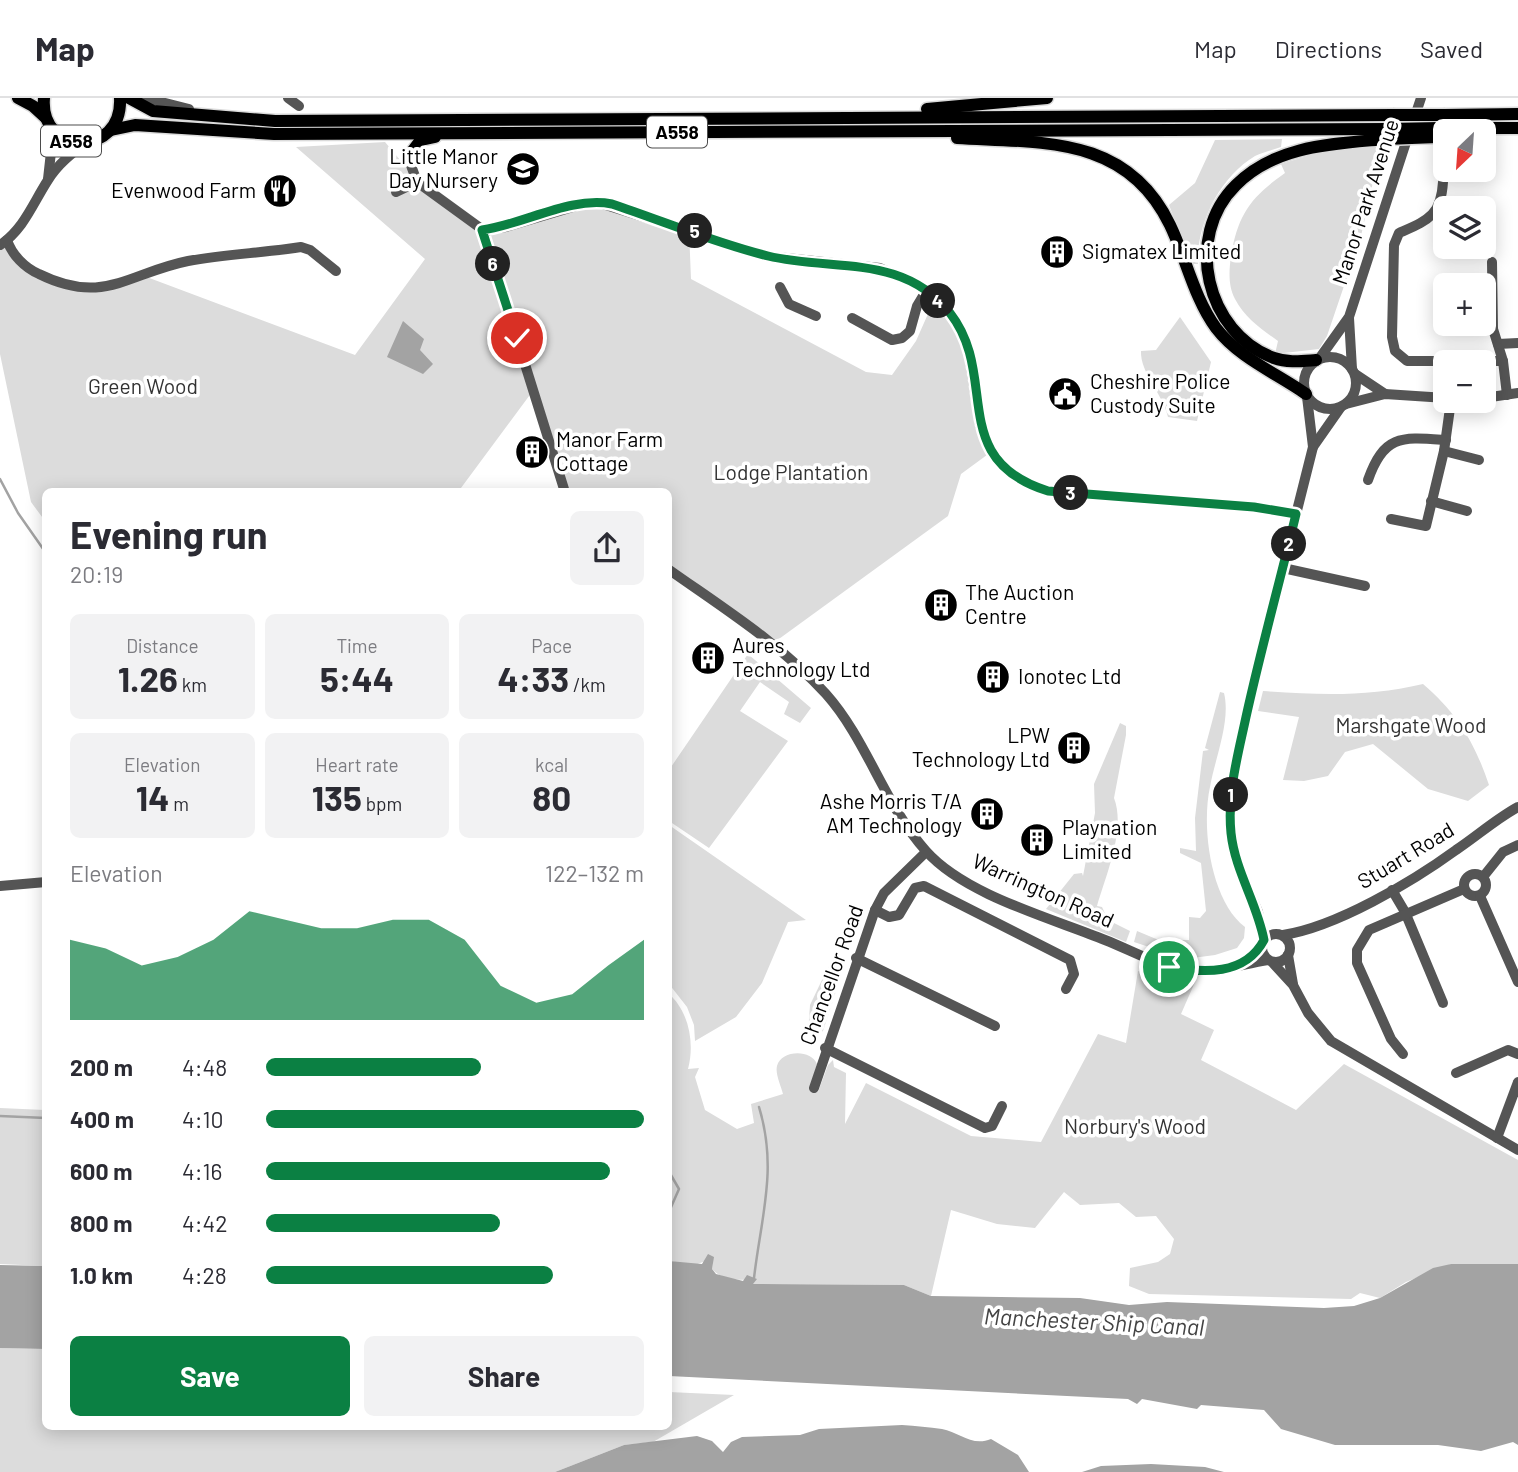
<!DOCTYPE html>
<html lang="en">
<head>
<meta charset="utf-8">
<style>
	:root { --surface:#fff; --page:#f2f2f3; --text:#2b2b33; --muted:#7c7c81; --line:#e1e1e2; --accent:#0b8043 }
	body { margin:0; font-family:Barlow,sans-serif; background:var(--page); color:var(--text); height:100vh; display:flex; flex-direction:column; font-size:26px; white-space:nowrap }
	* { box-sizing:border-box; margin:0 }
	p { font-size:23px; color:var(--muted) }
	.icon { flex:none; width:38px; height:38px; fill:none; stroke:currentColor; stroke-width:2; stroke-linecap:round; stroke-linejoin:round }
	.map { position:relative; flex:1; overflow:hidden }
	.sheet { position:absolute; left:42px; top:390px; width:630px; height:942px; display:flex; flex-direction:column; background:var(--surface); border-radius:10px; box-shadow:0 4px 18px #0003 }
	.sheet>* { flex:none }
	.needle { width:46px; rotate:205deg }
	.controls { position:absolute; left:1433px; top:21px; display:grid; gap:14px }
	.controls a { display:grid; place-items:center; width:63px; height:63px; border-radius:10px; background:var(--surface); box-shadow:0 4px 18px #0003; font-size:35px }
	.pin { position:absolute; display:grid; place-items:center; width:60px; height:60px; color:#fff; margin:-30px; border:4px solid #fff; border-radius:50%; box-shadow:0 2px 7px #0007 }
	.km { position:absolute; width:35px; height:35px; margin:-18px; border-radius:50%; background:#222; color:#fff; font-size:19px; line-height:35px; text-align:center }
	.round { display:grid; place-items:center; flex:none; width:74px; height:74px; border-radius:10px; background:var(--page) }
	.headline { display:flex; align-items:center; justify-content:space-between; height:119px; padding:0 28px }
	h1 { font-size:38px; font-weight:700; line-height:52px }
	.figures { display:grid; grid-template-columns:repeat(3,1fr); gap:10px; height:119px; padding:7px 28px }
	.figures div { display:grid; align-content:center; border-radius:10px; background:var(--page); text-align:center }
	.figures b { font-size:35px; font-weight:700 }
	.figures small { font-size:19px; font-weight:400 }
	.figures p { font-size:19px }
	.chart { height:196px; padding:14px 28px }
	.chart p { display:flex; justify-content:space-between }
	.chart svg { width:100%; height:126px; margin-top:7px; fill:var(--accent); opacity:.7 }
	.button { display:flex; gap:14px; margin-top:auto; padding:14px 28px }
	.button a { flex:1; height:80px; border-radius:10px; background:var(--accent); color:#fff; font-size:28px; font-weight:700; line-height:80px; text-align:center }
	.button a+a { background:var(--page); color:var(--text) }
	ul { padding:0 28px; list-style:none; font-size:23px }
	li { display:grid; grid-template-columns:112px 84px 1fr; align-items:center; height:52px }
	li i { height:18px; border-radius:9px; background:var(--accent) }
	header { display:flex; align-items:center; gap:42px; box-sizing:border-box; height:98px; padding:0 35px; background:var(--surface); border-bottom:2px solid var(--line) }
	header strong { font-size:33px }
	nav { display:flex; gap:38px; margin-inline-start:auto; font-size:24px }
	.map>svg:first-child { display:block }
</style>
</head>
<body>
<header>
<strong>Map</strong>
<nav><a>Map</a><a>Directions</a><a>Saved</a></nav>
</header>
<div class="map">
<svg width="1518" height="1374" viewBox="0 0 1518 1374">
	<rect width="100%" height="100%" fill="#fff"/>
	<g fill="#dcdcdc">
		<path d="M1282,41L1281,49C1273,52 1263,54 1255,58C1220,79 1196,126 1198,166H1192L1169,107L1195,85L1215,42Z"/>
		<path d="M385,44L411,75L483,132L561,111L612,106L689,132L691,181L866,274L892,277L916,243L935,200L967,243L991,354L961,376L948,418L772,546L669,471L668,394H563L535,290L458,394H46L45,423L31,404L0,256V147L7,142L11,154L65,189L108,190L144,178L355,257L425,161L296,49Z"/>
		<path d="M1381,48L1361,138L1327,238L1319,251L1275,256L1278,243C1261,231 1245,220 1235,201C1228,188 1229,173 1231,158C1238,116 1251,99 1285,75L1281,66L1323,53Z"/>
		<path d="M1180,219L1211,264L1197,323L1168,319C1163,296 1140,275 1141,253L1156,252Z"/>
		<path d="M748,556L811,610L800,625L784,616L789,604L760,584L740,613L788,643L709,750L669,723V672Z"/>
		<path d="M1423,586C1457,615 1475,645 1489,687L1468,703L1428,691L1373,646L1345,654L1328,678L1304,683L1283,682L1299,619L1258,613L1263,593C1319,597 1369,599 1423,586Z"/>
		<path d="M1220,594L1224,595C1231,623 1215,660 1210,689C1201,730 1211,803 1245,829L1244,840L1237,850L1215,857L1185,861L1134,844L1137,833L1173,848L1181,842H1189V819L1200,820L1206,813L1201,765L1180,755V750L1196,753L1195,720L1203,653L1209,652L1205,650Z"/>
		<path d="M1120,625L1126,628V637L1114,700C1126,731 1106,777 1097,808L1102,809L1108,822L1130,833L1126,844L1046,811L1074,776L1082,775L1083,778L1095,715L1094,686Z"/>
		<path d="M669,727L806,822L788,824L762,885L736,919L695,943L694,927L687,909L669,886Z"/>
		<path d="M833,859L845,865L823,933L817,938L808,936L810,907Z"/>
		<path d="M1154,869L1195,884L1181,916L1214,932L1201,962L1296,1012L1344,966L1518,1062V1166H1451L1406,1184L1380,1200L1360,1195L1351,1201L1149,1196L1129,1188L1130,1170L1158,1164L1170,1156L1174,1141L1156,1118L1136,1119L1119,1105L1080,1107L1064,1094L1035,1130L997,1126L951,1112L931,1198L904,1187L752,1186L756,1181C742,1183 721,1182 712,1171L713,1160L695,1167L669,1163L668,895C689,913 695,945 688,971L699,970L695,979L705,1012L737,1031L754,1025L751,1006L783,996C781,988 775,976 777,968C781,952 811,951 817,966L810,991L818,994L828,967L833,962L834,969L846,975L845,1026L866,985L971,1038L1041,1044L1098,936L1126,945L1138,873L1146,876Z"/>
		<path d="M0,1010L45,1012V1168L0,1166Z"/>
		<path d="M0,1250L45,1251L46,1328H668L669,1294L734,1297L653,1344L624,1347L555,1374H0Z"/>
	</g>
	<g fill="#a3a3a3">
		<path d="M403,223L424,241L420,252L433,266L423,276L387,259Z"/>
		<path d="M708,1156L714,1159L712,1171L716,1176L743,1183L747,1177L757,1181L753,1186L904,1187L931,1198L1080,1200L1129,1207L1167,1204L1324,1210L1354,1208L1380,1200L1433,1170L1451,1166H1518V1347L1513,1344L1481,1353L1438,1347H1335L1281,1331L1264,1312L1201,1307L1197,1311L1142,1301L1137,1306L1128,1301L669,1278V1163L702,1166Z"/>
		<path d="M0,1167L45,1168V1251L0,1250Z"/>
		<path d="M902,1327C916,1328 929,1329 942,1331C959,1334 972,1349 991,1341L1018,1357L1029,1374H555L624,1347L697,1338L712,1343L723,1354L731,1344L742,1339L800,1337L819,1331Z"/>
		<path d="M1151,1366L1205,1369L1224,1374H1082L1101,1368Z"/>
	</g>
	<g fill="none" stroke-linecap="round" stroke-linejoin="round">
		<g stroke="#a3a3a3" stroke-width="2.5">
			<path d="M0,381L18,415L46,455"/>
			<path d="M0,1018L46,1020"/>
			<path d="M668,1072L679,1091L668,1116"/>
			<path d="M754,1180C761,1119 778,1071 759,1009"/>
		</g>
		<g stroke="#dbdbdb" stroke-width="15">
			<g id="major">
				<path d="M18,0L33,8L45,19"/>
				<path d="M44,0C39,58 123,60 120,0"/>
				<path d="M129,0L153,13L275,23L1393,17"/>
				<path d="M927,11L1047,0"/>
				<path d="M1445,17L1518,16"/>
				<path d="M1440,30H1518"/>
				<path d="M111,32L135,27L274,36L1389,31"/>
				<path d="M957,40C1042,45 1127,37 1170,127C1186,160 1194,200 1216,230C1239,260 1276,275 1306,296"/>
				<path d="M408,59L421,42L435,39"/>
				<path d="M1316,262C1302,263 1288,265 1274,260C1206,235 1183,139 1236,87C1276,47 1333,46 1386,41"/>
			</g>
		</g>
		<g stroke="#555" stroke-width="10">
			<path d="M145,0L189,11"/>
			<path d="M288,0L299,8"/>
			<path d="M1414,21L1421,0"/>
			<path d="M408,59L417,84L483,132L564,391"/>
			<path d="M48,81L52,45L50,28"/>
			<path d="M1443,84C1441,118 1428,122 1399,135L1394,147L1392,239L1395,253L1407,263H1503"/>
			<path d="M396,94L417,84"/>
			<path d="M483,132L506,129L593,103L768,158L880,170L915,185L951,216L967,243L980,327L991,354L1014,378L1048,393L1254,409L1296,416"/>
			<path d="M7,142C12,157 25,170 39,176C104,208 128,175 188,163C226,156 263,155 301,149L310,152L336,173"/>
			<path d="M0,147C24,131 33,105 48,82C58,66 72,55 87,44"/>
			<path d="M1492,164L1493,231L1503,263L1507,297"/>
			<path d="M780,189L789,206L816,218"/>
			<path d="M852,220L892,242L902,240L910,233L917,208L926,193"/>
			<path d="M1349,220L1352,271"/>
			<path d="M1498,246L1518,245"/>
			<circle cx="1330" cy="285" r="26"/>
			<path d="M1319,261L1349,219L1409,35"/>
			<path d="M1355,276L1385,296"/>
			<path d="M1484,300L1518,295"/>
			<path d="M1346,306L1385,296L1446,300"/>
			<path d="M1313,349L1341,309"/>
			<path d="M1444,353L1479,362"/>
			<path d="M1368,382C1384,336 1402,339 1446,342"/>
			<path d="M1431,403L1467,413"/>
			<path d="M1391,421L1426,428L1444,353L1451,303"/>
			<path d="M1283,470L1365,488"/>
			<path d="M668,471C723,510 781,546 826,596C867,642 884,706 926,753C965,797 1051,820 1105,842C1133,853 1160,869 1190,873C1216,876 1242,866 1268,862"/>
			<circle cx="1475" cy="787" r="11"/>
			<path d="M1483,779L1503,754L1518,747"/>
			<path d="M0,788L46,784"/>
			<path d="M1392,792L1405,814L1443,905"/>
			<path d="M1480,798L1518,884"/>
			<path d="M875,812L889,819L899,817L915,790L924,788L1070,862L1074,876L1066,891"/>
			<circle cx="1276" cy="850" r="14"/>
			<path d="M1283,837C1336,829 1412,784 1456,752C1477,738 1496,721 1518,709"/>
			<path d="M1263,842L1258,814L1236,761L1231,736L1232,690L1253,587L1313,349L1307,299"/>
			<path d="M1288,857L1293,886"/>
			<path d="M856,860L995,928"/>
			<path d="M1272,864L1293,887L1308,915L1331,943L1518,1052"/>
			<path d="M825,950L985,1030L992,1028L1002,1008"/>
			<path d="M1403,956L1391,941L1357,865V852L1369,832L1464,791"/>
			<path d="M1456,975L1508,952L1518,956"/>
			<path d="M814,990L875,812L884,795L926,754"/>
			<path d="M1497,1040L1518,984"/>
		</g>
		<use href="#major" stroke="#000" stroke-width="12"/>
		<g stroke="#dbdbdb" stroke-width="15" stroke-linecap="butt">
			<g id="major-bridge">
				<path d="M1393,17H1445"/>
				<path d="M1389,31L1440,30"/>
				<path d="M1386,41L1437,39"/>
			</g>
		</g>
		<use href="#major-bridge" stroke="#000" stroke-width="12"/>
	</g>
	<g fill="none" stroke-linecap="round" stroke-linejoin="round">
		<g stroke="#fff" stroke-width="14">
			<path id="route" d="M517,240L482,132C525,126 570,98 612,106C663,123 715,145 768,158C834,174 902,155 950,215C1000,279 946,361 1048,393L1254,409L1296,416C1280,483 1261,551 1246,619C1238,657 1227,695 1231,735C1235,773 1257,805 1264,842C1245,878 1203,875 1169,869"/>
		</g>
		<use href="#route" stroke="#0b8043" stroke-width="9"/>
	</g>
	<defs>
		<g id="school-disc" transform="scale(1.75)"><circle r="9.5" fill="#000" stroke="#fff"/><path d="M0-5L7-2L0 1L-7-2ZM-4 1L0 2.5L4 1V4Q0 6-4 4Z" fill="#fff"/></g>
		<g id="restaurant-disc" transform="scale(1.75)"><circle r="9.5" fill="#000" stroke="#fff"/><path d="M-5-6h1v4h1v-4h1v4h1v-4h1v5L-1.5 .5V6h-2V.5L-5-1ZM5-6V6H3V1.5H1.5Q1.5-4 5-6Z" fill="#fff"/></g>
		<g id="building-disc" transform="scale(1.75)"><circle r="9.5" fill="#000" stroke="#fff"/><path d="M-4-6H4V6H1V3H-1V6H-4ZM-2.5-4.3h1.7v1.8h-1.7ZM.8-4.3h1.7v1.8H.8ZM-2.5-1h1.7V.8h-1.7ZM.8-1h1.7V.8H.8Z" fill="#fff"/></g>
		<g id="civic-disc" transform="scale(1.75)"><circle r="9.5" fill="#000" stroke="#fff"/><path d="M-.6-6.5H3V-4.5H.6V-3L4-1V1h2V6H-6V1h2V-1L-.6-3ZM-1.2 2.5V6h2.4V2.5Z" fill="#fff"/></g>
	</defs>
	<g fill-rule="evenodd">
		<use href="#school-disc" x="523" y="71"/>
		<use href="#restaurant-disc" x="280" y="93"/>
		<use href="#building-disc" x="1057" y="154"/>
		<use href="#civic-disc" x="1065" y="296"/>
		<use href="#building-disc" x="532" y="354"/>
		<use href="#building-disc" x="941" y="507"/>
		<use href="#building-disc" x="708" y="560"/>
		<use href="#building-disc" x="993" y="579"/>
		<use href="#building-disc" x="1074" y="650"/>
		<use href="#building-disc" x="987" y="716"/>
		<use href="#building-disc" x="1037" y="742"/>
	</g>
	<g text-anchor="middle" stroke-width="7" stroke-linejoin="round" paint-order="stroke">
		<g fill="#fff" stroke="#4c4c4c" stroke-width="2">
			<rect x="647" y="18.5" width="60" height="31" rx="5"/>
			<rect x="41" y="27.5" width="60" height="31" rx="5"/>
		</g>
		<g font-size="19" font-weight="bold" fill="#000">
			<text x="677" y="41">A558</text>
			<text x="71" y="50">A558</text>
		</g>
		<g font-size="21" fill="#000" stroke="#fff" text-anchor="start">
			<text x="498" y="66" text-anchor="end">Little Manor<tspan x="498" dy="24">Day Nursery</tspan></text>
			<text x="256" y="100" text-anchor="end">Evenwood Farm</text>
			<text x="1082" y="161">Sigmatex Limited</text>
			<text x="1090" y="291">Cheshire Police<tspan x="1090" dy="24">Custody Suite</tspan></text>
			<text x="556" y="349">Manor Farm<tspan x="556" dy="24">Cottage</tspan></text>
			<text x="965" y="502">The Auction<tspan x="965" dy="24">Centre</tspan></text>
			<text x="732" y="555">Aures<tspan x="732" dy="24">Technology Ltd</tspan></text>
			<text x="1018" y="586">Ionotec Ltd</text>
			<text x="1050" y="645" text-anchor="end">LPW<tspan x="1050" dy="24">Technology Ltd</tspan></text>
			<text x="962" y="711" text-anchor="end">Ashe Morris T/A<tspan x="962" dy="24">AM Technology</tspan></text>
			<text x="1062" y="737">Playnation<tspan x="1062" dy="24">Limited</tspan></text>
		</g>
		<g font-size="21" fill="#000" stroke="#fff">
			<text transform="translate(1366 104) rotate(-72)" y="7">Manor Park Avenue</text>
			<text transform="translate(1406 758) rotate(-31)" y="7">Stuart Road</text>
			<text transform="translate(1043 793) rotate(24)" y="7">Warrington Road</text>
			<text transform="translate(832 877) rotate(-70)" y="7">Chancellor Road</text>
		</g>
		<g font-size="21" fill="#333" stroke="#fff">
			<text x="143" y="296">Green Wood</text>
			<text x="791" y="382">Lodge Plantation</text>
			<text x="1411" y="635">Marshgate Wood</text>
			<text x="1135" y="1036">Norbury's Wood</text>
		</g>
		<g font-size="23" font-style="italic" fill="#444" stroke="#fff">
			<text transform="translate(1094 1224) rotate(3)" y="8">Manchester Ship Canal</text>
		</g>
	</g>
</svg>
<div class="controls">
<a><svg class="needle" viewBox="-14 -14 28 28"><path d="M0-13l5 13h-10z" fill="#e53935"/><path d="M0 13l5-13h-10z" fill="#7c7c81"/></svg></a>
<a><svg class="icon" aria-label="layers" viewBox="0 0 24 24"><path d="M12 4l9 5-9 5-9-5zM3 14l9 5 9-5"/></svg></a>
<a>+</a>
<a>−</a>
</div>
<div class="pin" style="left:1169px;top:869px;background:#1e9e55"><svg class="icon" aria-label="arrive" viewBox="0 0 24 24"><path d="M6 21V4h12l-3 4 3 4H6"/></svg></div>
<div class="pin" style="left:517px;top:240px;background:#d93025"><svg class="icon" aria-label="check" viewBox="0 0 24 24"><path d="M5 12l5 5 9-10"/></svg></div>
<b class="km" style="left:1231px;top:697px">1</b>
<b class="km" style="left:1289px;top:446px">2</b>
<b class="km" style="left:1071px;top:395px">3</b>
<b class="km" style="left:938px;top:203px">4</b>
<b class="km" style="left:695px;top:133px">5</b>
<b class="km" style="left:493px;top:166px">6</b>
<section class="sheet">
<div class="headline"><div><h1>Evening run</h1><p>20:19</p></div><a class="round"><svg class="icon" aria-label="share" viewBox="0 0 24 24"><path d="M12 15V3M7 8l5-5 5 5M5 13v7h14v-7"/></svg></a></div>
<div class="figures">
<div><p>Distance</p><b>1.26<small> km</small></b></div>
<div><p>Time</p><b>5:44</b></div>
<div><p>Pace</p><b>4:33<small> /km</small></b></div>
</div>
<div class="figures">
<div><p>Elevation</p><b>14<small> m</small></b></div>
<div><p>Heart rate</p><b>135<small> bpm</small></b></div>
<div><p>kcal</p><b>80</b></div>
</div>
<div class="chart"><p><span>Elevation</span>122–132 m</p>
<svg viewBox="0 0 160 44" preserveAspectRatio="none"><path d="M0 44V16L10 19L20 25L30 22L40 16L50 6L60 9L70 12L80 12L90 9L100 9L110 16L120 32L130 38L140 35L150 25L160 16V44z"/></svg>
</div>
<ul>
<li><b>200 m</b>4:48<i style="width:57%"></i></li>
<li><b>400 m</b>4:10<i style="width:100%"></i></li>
<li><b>600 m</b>4:16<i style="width:91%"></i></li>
<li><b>800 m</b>4:42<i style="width:62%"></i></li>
<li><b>1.0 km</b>4:28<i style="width:76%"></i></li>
</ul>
<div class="button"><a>Save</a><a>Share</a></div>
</section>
</div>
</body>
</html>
